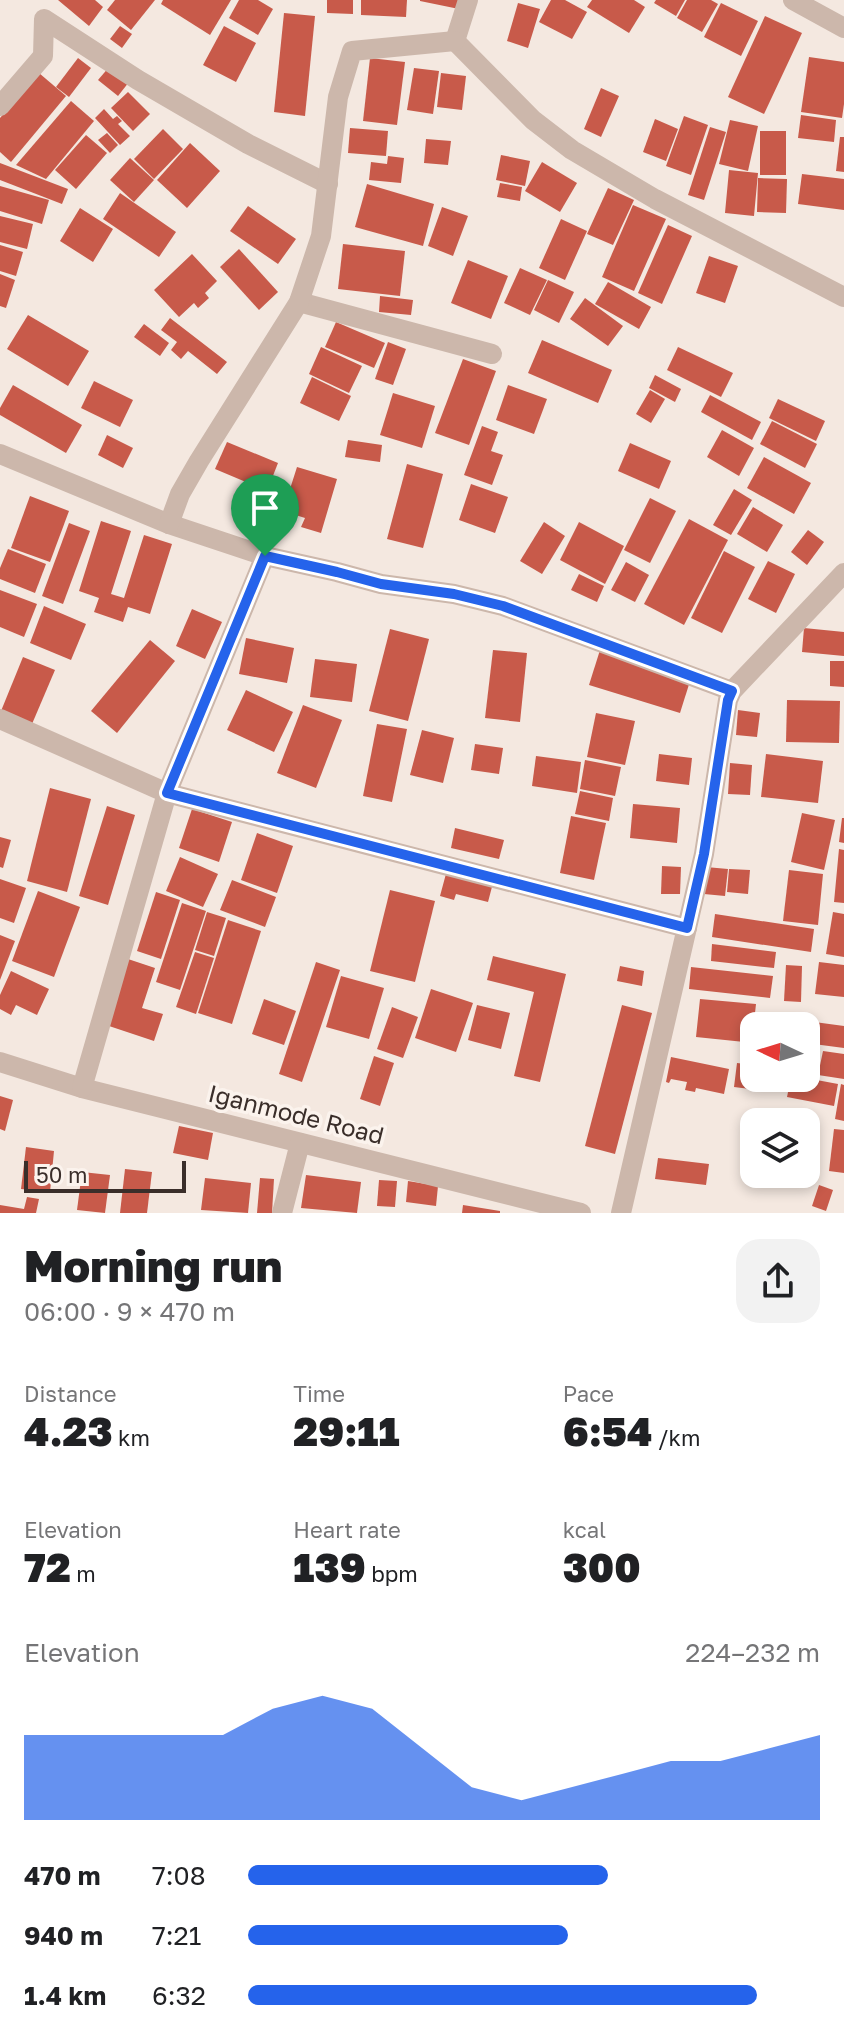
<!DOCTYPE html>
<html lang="en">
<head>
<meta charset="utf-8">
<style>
	:root { --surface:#fff; --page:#f2f2f2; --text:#202124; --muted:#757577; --accent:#2563eb }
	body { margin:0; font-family:"Golos Text",sans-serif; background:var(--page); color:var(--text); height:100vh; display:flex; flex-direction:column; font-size:30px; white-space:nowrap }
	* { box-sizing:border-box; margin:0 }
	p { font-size:26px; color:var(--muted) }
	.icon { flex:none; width:44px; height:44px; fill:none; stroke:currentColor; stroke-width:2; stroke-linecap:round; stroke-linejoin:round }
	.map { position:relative; height:1213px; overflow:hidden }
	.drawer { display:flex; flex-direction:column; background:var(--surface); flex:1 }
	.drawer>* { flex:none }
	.needle { width:52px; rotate:274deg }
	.fabs { position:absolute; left:740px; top:1012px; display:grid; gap:16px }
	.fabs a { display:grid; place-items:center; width:80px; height:80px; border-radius:16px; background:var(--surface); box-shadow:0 4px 12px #0003; font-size:40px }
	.scale { position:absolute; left:24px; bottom:20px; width:162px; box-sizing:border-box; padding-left:8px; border:4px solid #3a2e2a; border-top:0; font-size:22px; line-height:28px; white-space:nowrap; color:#3a2e2a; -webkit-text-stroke:6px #fbf3ed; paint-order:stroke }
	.pin { position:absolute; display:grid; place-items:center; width:68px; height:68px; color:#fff; margin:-82px -34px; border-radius:50% 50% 50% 0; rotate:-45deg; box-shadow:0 0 8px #0007 }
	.pin .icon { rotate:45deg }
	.round { display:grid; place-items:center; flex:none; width:84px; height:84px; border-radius:24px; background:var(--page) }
	.summary { display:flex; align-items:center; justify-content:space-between; height:136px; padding:0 24px }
	h1 { font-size:44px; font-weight:800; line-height:60px }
	.stats { display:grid; grid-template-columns:repeat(3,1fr); gap:12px; height:136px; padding:8px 24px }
	.stats div { display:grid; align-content:center }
	.stats b { font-size:40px; font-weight:800 }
	.stats small { font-size:22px; font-weight:400 }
	.stats p { font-size:22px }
	.chart { height:224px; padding:16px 24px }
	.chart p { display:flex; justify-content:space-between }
	.chart svg { width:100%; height:144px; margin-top:8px; fill:var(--accent); opacity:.7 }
	ul { padding:0 24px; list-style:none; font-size:26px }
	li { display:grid; grid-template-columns:128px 96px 1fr; align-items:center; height:60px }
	li i { height:20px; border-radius:10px; background:var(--accent) }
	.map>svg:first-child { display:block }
</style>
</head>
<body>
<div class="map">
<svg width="844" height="1213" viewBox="0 0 844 1213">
	<rect width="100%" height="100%" fill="#f4e8e0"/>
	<g fill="#c85a4a">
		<path d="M58,0H95L103,7L89,26Z"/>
		<path d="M115,0H155L131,30L107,10Z"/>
		<path d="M163,0H231L210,35L161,4Z"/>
		<path d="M239,0H258L273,9L258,35L229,18Z"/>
		<path d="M327,0H353V14L327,13Z"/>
		<path d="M361,0H407L406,17L361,15Z"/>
		<path d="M420,0H461L459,9L420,1Z"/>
		<path d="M551,0H565L587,12L572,39L539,22Z"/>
		<path d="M592,0H634L645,7L629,33L587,7Z"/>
		<path d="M656,0H685L676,16L654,3Z"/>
		<path d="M687,0H711L718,4L702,32L677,18Z"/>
		<path d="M518,3L540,9L528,48L507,41Z"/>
		<path d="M721,3L758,21L741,56L704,37Z"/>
		<path d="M284,13L315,16L305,116L274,112Z"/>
		<path d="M765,16L802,33L764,114L728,97Z"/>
		<path d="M120,26L132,34L122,48L110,39Z"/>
		<path d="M224,26L256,43L236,82L203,65Z"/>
		<path d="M809,57L844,62V104L842,118L801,112Z"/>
		<path d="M78,58L91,68L69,97L56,87Z"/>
		<path d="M370,58L405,62L397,125L363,121Z"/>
		<path d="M110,66L129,82L118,96L98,80Z"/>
		<path d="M414,68L439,71L433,114L407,110Z"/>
		<path d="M39,73L66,96L11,162L0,152V118Z"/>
		<path d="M441,73L466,76L462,110L437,107Z"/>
		<path d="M601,88L619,96L601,137L584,129Z"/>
		<path d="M128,92L150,114L133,131L111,108Z"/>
		<path d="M71,101L94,121L46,179L16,165Z"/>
		<path d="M104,109L113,119L117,116L122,121L118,124L130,136L120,145L95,118Z"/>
		<path d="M801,115L836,120L834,142L798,138Z"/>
		<path d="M684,116L708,125L691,175L666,166Z"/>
		<path d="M655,119L678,129L666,161L643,152Z"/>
		<path d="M730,120L758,126L748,171L719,164Z"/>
		<path d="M710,127L726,132L704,200L688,195Z"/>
		<path d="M350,128L388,131L386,156L348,153Z"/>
		<path d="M163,129L183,149L154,179L134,159Z"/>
		<rect x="760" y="131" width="26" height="44"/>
		<path d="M107,133L118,145L110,153L98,140Z"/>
		<path d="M86,135L107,153L76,189L55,170Z"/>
		<path d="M840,137H844V172L836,171Z"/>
		<path d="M426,139L451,141L448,165L424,163Z"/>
		<path d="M190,143L220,171L187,208L157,180Z"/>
		<path d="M501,155L530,161L525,186L496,180Z"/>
		<path d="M388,156L404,158L401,183L369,180L371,162L387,164Z"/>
		<path d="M130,158L154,180L134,202L110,180Z"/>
		<path d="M542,162L577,183L560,212L525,191Z"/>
		<path d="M0,163L68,189L62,204L0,180Z"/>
		<path d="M729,170L758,173L754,216L725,213Z"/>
		<path d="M802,174L844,179V210L798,204Z"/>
		<path d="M758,178L787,179L786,213L757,212Z"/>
		<path d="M500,183L522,187L520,201L497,197Z"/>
		<path d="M367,184L434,204L423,246L355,227Z"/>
		<path d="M0,186L49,200L42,224L0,211Z"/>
		<path d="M608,188L634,200L613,245L587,234Z"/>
		<path d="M120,193L176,232L159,257L103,219Z"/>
		<path d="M633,205L666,219L634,291L602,277Z"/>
		<path d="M248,206L296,239L278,264L230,231Z"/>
		<path d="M442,207L468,216L453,256L428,246Z"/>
		<path d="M80,208L113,229L93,262L60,241Z"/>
		<path d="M0,216L33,224L27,249L0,242Z"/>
		<path d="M561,219L587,231L565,280L539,268Z"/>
		<path d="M668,225L692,236L662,304L638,293Z"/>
		<path d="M343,244L405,251L400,296L338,289Z"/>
		<path d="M0,245L23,252L16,276L0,271Z"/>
		<path d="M239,249L278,292L259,310L220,267Z"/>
		<path d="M192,254L217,281L205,293L209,298L198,308L194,303L179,317L154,290Z"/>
		<path d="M709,256L738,266L725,303L696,293Z"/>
		<path d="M468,260L508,276L491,319L451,303Z"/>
		<path d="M520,268L547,280L530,315L504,303Z"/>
		<path d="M0,274L15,280L6,308L0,306Z"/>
		<path d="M548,280L574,292L559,323L534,310Z"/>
		<path d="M608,282L651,307L639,329L595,304Z"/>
		<path d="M380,296L413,300L411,315L379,312Z"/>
		<path d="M585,298L623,326L608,346L570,319Z"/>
		<path d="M28,315L89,351L68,386L7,349Z"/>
		<path d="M170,318L227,362L217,374L188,351L181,359L171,350L177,342L161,330Z"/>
		<path d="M336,322L385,343L374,368L325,347Z"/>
		<path d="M144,324L169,343L160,356L134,337Z"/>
		<path d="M542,340L612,370L598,403L528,373Z"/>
		<path d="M388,342L406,349L393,385L375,379Z"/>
		<path d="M321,347L362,366L349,393L309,374Z"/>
		<path d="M678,347L733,373L721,397L667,370Z"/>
		<path d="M463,359L496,371L469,445L435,433Z"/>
		<path d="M655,375L681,389L675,402L649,388Z"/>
		<path d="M312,377L351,396L339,421L300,403Z"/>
		<path d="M94,381L133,400L120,427L81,408Z"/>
		<path d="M13,385L82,425L66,453L0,415V408Z"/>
		<path d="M508,385L547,399L534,434L496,420Z"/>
		<path d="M650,390L665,399L651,423L636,414Z"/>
		<path d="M393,393L435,406L422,448L380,435Z"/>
		<path d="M710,395L761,422L752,440L701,412Z"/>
		<path d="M778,399L825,421L816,441L769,418Z"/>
		<path d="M772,421L817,444L805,468L760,444Z"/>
		<path d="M482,426L498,432L491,451L503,455L492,485L464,475Z"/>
		<path d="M722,430L754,448L739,476L707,457Z"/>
		<path d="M107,435L133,448L123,468L98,455Z"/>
		<path d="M348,440L382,445L380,462L345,457Z"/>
		<path d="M227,442L278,463L267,491L215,469Z"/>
		<path d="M630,443L671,461L659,489L618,471Z"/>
		<path d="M764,457L811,483L794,514L747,488Z"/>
		<path d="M407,464L443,474L423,548L387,539Z"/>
		<path d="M297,467L337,479L321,533L301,527L305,518L283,511Z"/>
		<path d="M471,484L508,497L495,533L459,520Z"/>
		<path d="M734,489L752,500L731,535L713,525Z"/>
		<path d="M30,496L69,511L50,562L11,548Z"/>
		<path d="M650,498L676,511L650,563L624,550Z"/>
		<path d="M753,507L783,525L767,552L737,534Z"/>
		<path d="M689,519L728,540L684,625L644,604Z"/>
		<path d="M101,521L131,531L111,594L124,598L144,535L172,544L150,614L128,607L123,622L94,612L99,598L79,591Z"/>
		<path d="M544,522L565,536L542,574L520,561Z"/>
		<path d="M579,522L624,546L605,584L560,560Z"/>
		<path d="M69,523L90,531L63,604L42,596Z"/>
		<path d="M808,530L824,542L807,565L791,552Z"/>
		<path d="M8,549L46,564L35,593L0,579V568Z"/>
		<path d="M724,551L755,567L722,633L691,618Z"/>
		<path d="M768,561L795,574L776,613L748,599Z"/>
		<path d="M626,562L649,575L635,602L611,590Z"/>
		<path d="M579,574L604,586L597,602L571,590Z"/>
		<path d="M0,590L37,604L24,637L0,627Z"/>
		<path d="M44,606L86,624L71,660L30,643Z"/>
		<path d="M192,609L222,622L205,659L176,646Z"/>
		<path d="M804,628L844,632V656L802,652Z"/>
		<path d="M390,629L429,639L408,721L369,711Z"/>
		<path d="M246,638L294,648L287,683L239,674Z"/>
		<path d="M150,640L175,661L117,733L91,711Z"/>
		<path d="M493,650L527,653L520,722L485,718Z"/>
		<path d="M600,650L691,678L680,713L589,685Z"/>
		<path d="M23,657L55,670L32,724L1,711Z"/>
		<path d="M315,659L357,664L352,702L310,697Z"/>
		<path d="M830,661H844V687L830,686Z"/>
		<path d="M246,690L293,712L274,752L227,730Z"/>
		<path d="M787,700L840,701L839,743L786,742Z"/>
		<path d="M303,705L342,720L316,788L277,773Z"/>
		<path d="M738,710L760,713L757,737L736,735Z"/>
		<path d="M596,713L635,721L625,765L587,757Z"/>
		<path d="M377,724L407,729L392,802L363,796Z"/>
		<path d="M422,730L454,738L443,783L410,775Z"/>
		<path d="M475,744L503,748L499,774L471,770Z"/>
		<path d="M659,754L692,758L689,785L656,781Z"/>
		<path d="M766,754L823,761L818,803L761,797Z"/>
		<path d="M536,756L581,762L577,793L532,786Z"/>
		<path d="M585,760L621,767L615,796L580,789Z"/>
		<path d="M730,763L752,765L750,795L728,794Z"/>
		<path d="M50,788L91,799L67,892L27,881Z"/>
		<path d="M580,791L613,798L609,821L575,814Z"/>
		<path d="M633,804L680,808L677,843L630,838Z"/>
		<path d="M107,806L135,815L108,905L79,896Z"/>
		<path d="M192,809L232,822L219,862L179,848Z"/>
		<path d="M802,813L835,820L824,870L791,862Z"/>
		<path d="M571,816L606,823L594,880L560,873Z"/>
		<path d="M842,818H844V843L839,842Z"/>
		<path d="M455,828L504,840L499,859L451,848Z"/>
		<path d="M257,833L293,846L277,893L241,880Z"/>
		<path d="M0,837L11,840L3,868L0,867Z"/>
		<path d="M839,849L844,850V903L834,902Z"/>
		<path d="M180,857L218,874L203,907L166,891Z"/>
		<path d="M662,866L681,867L680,894H661Z"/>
		<path d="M706,867L728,869L725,896L704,894Z"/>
		<path d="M729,869L750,870L748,894L727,892Z"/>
		<path d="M447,870L493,883L488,902L456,894L454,900L440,896Z"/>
		<path d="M789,870L823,874L818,925L783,921Z"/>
		<path d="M0,879L26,888L14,923L0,918Z"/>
		<path d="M232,880L276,897L265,927L220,910Z"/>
		<path d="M390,890L435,901L415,982L370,971Z"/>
		<path d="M38,891L80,907L54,977L12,961Z"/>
		<path d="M156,892L180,900L161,959L137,951Z"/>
		<path d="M182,903L206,911L180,990L156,982Z"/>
		<path d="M207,912L226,918L214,956L195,950Z"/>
		<path d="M833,912L844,914V957L826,954Z"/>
		<path d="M715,914L814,929L811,952L712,937Z"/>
		<path d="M228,920L261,931L232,1024L198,1013Z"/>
		<path d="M0,935L15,941L0,980Z"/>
		<path d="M712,944L776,952L774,968L711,961Z"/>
		<path d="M195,952L214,958L196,1014L176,1007Z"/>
		<path d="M493,956L566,974L540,1082L514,1076L534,992L487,980Z"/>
		<path d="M128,959L155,968L142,1008L163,1014L154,1041L106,1025Z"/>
		<path d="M316,962L340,970L302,1082L279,1074Z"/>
		<path d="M819,962L844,965V997L815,994Z"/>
		<path d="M786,965L802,966L801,1002L784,1001Z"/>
		<path d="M620,966L644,971L642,986L617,981Z"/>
		<path d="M691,967L773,976L770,998L689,989Z"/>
		<path d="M11,971L49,989L37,1015L16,1005L11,1015L0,1009V995Z"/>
		<path d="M341,976L384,988L369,1039L326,1027Z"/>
		<path d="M431,989L473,1003L456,1052L415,1038Z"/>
		<path d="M264,999L296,1011L284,1045L252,1034Z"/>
		<path d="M700,999L756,1004L755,1013L774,1015L773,1026H754V1043L696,1037Z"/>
		<path d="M477,1005L510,1013L501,1049L468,1040Z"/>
		<path d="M622,1005L652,1013L615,1154L585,1146Z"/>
		<path d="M392,1007L418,1017L403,1058L377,1049Z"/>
		<path d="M807,1021L844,1026V1048L806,1043Z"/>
		<path d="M806,1044L820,1047L815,1076L806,1075Z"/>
		<path d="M823,1051L844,1054V1079L818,1075Z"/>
		<path d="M374,1056L394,1063L380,1106L360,1099Z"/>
		<path d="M671,1057L729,1069L724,1094L696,1088L695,1092L685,1090L687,1082L671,1079L669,1083L666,1082Z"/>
		<path d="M737,1063L754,1065V1078H767L765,1091L734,1087Z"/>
		<path d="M791,1078H806L838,1084L834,1106L787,1097Z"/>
		<path d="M841,1084L844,1085V1121L835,1119Z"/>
		<path d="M0,1096L13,1100L5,1131L0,1129Z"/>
		<path d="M179,1126L213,1133L208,1160L173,1153Z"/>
		<path d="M834,1129L844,1130V1173L829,1171Z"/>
		<path d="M26,1147L54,1151L50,1192L21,1189Z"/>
		<path d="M658,1158L709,1164L706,1185L655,1179Z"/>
		<path d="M125,1169L152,1172L147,1213H120Z"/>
		<path d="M82,1172L110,1175L105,1213L77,1210Z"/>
		<path d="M306,1175L361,1182L357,1213L301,1208Z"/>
		<path d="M205,1178L251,1183L248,1213L201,1210Z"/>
		<path d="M260,1178L274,1179L272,1213H257Z"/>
		<path d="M379,1180L397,1181L395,1207L377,1206Z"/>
		<path d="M408,1181L438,1186L436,1206L406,1202Z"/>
		<path d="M819,1185L833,1190L826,1211L812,1206Z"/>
		<path d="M27,1197L39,1199L36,1213H0V1205L24,1209Z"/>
		<path d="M463,1205L500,1211V1213H462Z"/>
	</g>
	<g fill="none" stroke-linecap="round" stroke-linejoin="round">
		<g stroke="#ccb7ab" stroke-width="20">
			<path d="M793,0L844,28"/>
			<path d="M455,41L533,120L572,150L655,199L844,297"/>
			<path d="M455,41L468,0"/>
			<path d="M0,106L43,56L44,19L138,80L248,144L328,184"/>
			<path d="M299,302L492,354"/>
			<path d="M0,454L169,524L265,556L337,572L381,584L454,594L503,606L732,691"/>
			<path d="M169,524L180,494L199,461L299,302L321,236L338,97L352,51L455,41"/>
			<path d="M0,719L167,793L687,928"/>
			<path d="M0,1062L82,1088L581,1213"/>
			<path d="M82,1088L167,793L265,556"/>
			<path d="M282,1213L300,1143"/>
			<path d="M621,1213L704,854L728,700L732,691L844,573"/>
		</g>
	</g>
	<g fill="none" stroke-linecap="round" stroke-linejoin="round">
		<g stroke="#fff" stroke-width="16">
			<path id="route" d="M265,556L337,572L381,584L454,594L503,606L732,691L728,700L704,854L687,928L167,793Z"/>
		</g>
		<use href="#route" stroke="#2563eb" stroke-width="10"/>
	</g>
	<g text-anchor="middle" stroke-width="7" stroke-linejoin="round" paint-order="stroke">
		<g font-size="24" fill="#3a2e2a" stroke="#fbf3ed">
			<text transform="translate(296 1115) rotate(14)" y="8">Iganmode Road</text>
		</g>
	</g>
</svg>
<div class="fabs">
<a><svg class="needle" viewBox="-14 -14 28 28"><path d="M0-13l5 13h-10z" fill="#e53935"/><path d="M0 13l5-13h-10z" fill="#757577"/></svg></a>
<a><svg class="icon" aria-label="layers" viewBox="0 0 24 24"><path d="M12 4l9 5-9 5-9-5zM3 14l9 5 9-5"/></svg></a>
</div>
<div class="scale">50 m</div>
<div class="pin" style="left:265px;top:556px;background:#1e9e55"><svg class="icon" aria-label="arrive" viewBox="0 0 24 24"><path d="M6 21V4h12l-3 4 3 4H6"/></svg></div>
</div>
<section class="drawer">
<div class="summary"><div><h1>Morning run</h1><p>06:00 · 9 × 470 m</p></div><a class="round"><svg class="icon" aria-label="share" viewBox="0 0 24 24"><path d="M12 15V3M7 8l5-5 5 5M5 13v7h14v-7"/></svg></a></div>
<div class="stats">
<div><p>Distance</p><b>4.23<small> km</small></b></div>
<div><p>Time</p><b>29:11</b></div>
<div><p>Pace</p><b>6:54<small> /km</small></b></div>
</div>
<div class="stats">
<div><p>Elevation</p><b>72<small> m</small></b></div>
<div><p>Heart rate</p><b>139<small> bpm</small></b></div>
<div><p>kcal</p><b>300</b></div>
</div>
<div class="chart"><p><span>Elevation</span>224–232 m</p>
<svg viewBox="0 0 160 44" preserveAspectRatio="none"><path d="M0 44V18L10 18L20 18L30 18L40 18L50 10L60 6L70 10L80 22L90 34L100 38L110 34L120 30L130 26L140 26L150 22L160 18V44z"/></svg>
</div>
<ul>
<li><b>470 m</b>7:08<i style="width:63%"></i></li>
<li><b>940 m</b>7:21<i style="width:56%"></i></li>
<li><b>1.4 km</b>6:32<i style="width:89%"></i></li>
</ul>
</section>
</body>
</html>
